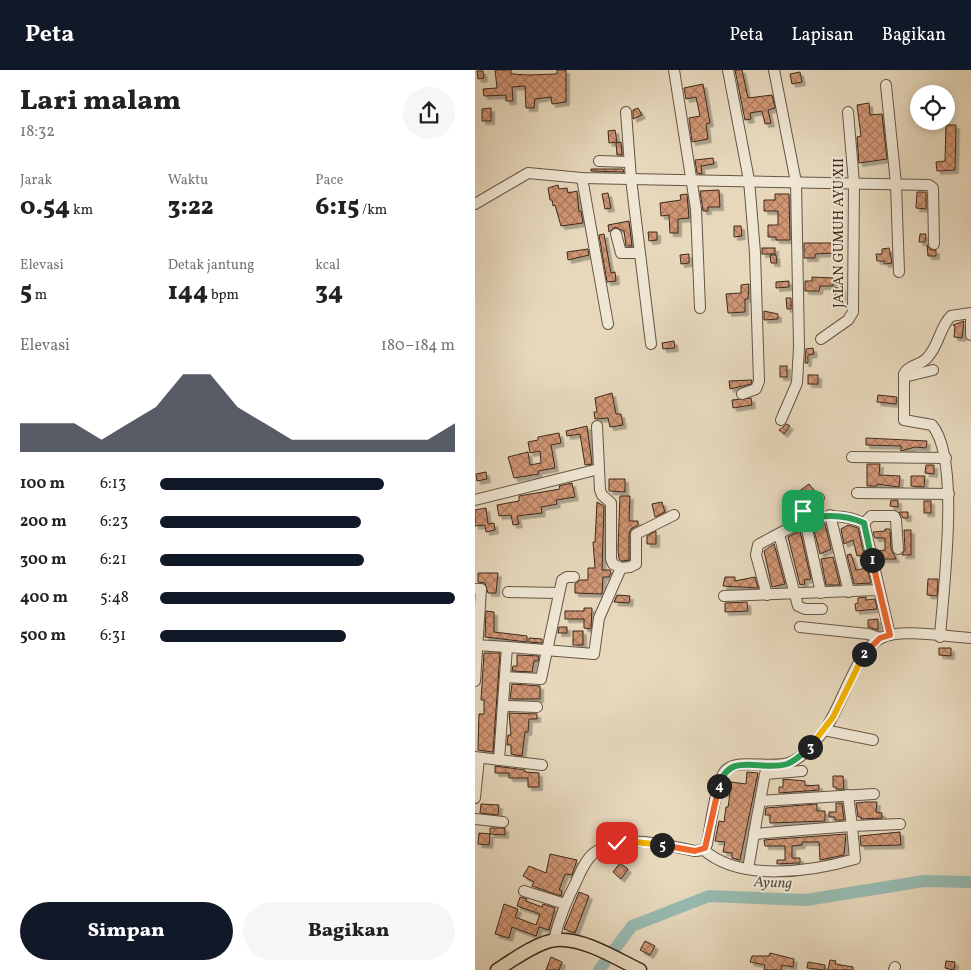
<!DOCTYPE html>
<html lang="id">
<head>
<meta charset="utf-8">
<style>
	:root { --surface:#fff; --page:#f6f6f6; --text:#222; --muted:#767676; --accent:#111827 }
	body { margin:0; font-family:Vollkorn,serif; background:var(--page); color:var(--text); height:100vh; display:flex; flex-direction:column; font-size:19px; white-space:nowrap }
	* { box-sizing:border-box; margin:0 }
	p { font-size:16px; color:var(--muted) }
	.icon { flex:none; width:28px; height:28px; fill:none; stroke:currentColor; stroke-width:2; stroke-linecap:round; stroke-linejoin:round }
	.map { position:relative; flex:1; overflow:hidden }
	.drawer { display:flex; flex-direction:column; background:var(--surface); width:475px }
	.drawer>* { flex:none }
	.buttons { position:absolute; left:435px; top:15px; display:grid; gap:10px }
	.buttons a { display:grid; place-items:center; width:45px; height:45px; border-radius:50%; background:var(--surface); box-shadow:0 2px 8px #0003; font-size:25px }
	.pin { position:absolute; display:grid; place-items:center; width:42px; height:42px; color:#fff; margin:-21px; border-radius:10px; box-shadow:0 2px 8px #0006 }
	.km { position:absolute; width:25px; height:25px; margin:-12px; border-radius:50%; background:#222; color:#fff; font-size:14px; line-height:25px; text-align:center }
	.round { display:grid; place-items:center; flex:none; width:52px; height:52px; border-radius:26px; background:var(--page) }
	.overview { display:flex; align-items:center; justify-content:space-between; height:85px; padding:0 20px }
	h1 { font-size:28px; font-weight:800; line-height:38px }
	.figures { display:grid; grid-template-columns:repeat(3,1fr); gap:8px; height:85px; padding:5px 20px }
	.figures div { display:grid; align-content:center }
	.figures b { font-size:25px; font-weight:800 }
	.figures small { font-size:14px; font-weight:400 }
	.figures p { font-size:14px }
	.chart { height:140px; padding:10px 20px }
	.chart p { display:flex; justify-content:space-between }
	.chart svg { width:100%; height:90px; margin-top:5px; fill:var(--accent); opacity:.7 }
	.action { display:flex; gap:10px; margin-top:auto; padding:10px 20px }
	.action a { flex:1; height:58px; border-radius:30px; background:var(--accent); color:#fff; font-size:20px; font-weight:800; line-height:58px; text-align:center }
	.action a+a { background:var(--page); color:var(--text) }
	ul { padding:0 20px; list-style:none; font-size:16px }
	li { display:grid; grid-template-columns:80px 60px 1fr; align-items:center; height:38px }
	li i { height:12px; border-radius:6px; background:var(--accent) }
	header { display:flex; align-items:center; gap:30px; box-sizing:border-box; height:70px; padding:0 25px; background:var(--accent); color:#fff }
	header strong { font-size:24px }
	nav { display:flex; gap:28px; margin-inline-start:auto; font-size:18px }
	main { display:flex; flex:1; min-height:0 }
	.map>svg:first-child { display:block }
</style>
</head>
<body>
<header>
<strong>Peta</strong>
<nav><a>Peta</a><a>Lapisan</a><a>Bagikan</a></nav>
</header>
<main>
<section class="drawer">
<div class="overview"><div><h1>Lari malam</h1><p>18:32</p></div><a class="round"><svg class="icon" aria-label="share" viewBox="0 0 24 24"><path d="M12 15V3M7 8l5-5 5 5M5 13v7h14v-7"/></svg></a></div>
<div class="figures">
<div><p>Jarak</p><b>0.54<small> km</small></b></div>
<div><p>Waktu</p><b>3:22</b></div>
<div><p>Pace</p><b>6:15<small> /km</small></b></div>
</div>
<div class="figures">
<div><p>Elevasi</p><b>5<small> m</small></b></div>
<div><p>Detak jantung</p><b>144<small> bpm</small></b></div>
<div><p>kcal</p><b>34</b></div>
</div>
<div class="chart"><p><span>Elevasi</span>180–184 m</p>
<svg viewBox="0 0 160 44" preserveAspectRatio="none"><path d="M0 44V30L10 30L20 30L30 38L40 30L50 22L60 6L70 6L80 22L90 30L100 38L110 38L120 38L130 38L140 38L150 38L160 30V44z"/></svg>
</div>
<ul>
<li><b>100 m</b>6:13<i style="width:76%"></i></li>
<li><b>200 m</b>6:23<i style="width:68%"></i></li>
<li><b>300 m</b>6:21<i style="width:69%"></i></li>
<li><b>400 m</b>5:48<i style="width:100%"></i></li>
<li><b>500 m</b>6:31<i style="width:63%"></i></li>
</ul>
<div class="action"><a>Simpan</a><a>Bagikan</a></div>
</section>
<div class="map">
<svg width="496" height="900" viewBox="0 0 496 900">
	<defs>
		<pattern id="building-cross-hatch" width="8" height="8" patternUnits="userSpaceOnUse" patternTransform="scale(1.25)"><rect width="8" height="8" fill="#d19674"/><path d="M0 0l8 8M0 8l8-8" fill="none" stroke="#ab7a5e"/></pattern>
		<filter id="shadow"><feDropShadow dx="3.5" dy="3.5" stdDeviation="0" flood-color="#0004"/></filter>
	</defs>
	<rect width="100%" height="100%" fill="#e7d8bc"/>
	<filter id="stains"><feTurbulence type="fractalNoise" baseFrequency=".004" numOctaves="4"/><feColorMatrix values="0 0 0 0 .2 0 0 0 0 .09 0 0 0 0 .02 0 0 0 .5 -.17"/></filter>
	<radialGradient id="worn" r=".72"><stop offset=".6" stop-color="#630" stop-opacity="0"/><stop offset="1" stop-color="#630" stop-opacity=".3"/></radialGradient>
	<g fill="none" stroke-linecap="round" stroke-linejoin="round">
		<path stroke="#97bab1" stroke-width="12" d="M124,900L157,856L234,826L331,830L449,811L496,812"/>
	</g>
	<g fill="url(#building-cross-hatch)" stroke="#3c291c" filter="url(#shadow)">
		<path d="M20,0H36V4L53,5L82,4V0H91V32L77,34L76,27L60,29L59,38H51L50,16L37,17L38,31H31V25L9,26L8,19L22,18Z"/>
		<path d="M260,0H267L273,28L297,25L300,38L293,40L296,53L290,54L287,41L275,43L276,49L270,50Z"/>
		<path d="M2,1H8L9,8L3,9Z"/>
		<path d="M325,2L327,12L317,14L315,4Z"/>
		<path d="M228,14L235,53L231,54L233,69L217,72L214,48L225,46L221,27L211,29L209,18Z"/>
		<path d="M394,33L395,45L407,44L412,89L384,93L382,67L386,66L382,35Z"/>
		<path d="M16,38V51H7V39Z"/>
		<path d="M163,38L167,45L158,49V40Z"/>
		<path d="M471,55H481L480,100L462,101L461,92L470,91Z"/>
		<path d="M140,60L142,72L134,73L133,61Z"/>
		<path d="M146,72L147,85H142L141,73Z"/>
		<path d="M238,88L239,94L226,96L227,104L222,103L220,90Z"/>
		<path d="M116,99H148L149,102L116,101Z"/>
		<path d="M83,115L84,119L92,118L93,123L102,121L104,142L106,141L108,153L86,156L80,135L78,136L77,130H75L73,118Z"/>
		<path d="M244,120L245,137H233V141H228L225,121Z"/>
		<path d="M442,122H451V139L441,138Z"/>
		<path d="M133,123L136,138L130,139L127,124Z"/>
		<path d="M212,124L214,148L203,149V163H195L194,145L186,146L185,133L206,130L205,125Z"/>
		<path d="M300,124H314L315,170H301V167H293V155H303V141H289V130H300Z"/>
		<path d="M154,151L157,176H151L149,161L140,157L134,162L133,155Z"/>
		<path d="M259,156H266L267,166L259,167Z"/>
		<path d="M173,162H182V170L174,171Z"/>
		<path d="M129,164L136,203L140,202L141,211L132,212L124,165Z"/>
		<path d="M445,164H451L450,172H444Z"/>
		<path d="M329,173H357L358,183L340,184V188H329Z"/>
		<path d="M452,175L455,180H461V186H453Z"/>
		<rect x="287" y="178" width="13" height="6"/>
		<path d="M414,178L417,193L410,194L409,191H402L401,184H407V179Z"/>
		<path d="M113,179L114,185L93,190L92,182Z"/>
		<path d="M214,184V193L206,194L205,185Z"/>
		<path d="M295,185H301L302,193H296Z"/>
		<path d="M337,207L358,208V216H345L344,221H330V211H337Z"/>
		<path d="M314,211V217L301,218V212Z"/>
		<path d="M274,214L273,229H270V242L253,243L251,224L266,223V215Z"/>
		<rect x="360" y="218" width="7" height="9"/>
		<path d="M311,228H316V239H312Z"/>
		<path d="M289,241L303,244V249L289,250Z"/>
		<path d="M489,251L487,268L479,267L480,256L478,255Z"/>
		<path d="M199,271L200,278L188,279L187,273Z"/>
		<path d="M338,278L339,284L333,285V293H330L331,279Z"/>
		<rect x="305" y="296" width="7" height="11"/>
		<rect x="333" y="305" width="10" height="9"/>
		<path d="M277,310L276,314L255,319L254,311Z"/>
		<path d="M137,323L141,344H146L148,355L135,357L133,348L120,349L119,342H122L120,328Z"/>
		<path d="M403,325L422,327L421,334L402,332Z"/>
		<path d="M276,328L277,335L258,338L257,330Z"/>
		<path d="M312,354L315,356L309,364L304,360Z"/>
		<path d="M112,356L117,394L110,395L105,364L92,366L91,361Z"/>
		<path d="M84,363L86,373L76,375L80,398L63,401L64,404L39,408L33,387L53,382L55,395L66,393L65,381L55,383L53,372L63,370V367Z"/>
		<path d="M391,368L452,371L451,378L440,377L426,381V376L391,375Z"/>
		<path d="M392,394H405L404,405L425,406L424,417L402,414V416H392Z"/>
		<path d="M451,395H459V404L450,403Z"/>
		<path d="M11,402L12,409L2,411L1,404Z"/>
		<path d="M436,406H450L449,417L436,416Z"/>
		<path d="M134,409H150V422L134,421Z"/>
		<path d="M97,413L100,427L81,430L82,434L66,437L67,443L42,446L44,454L38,455L36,445L24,446L22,435L44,431V426L85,419L84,416Z"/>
		<path d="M334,414L340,422L322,438L318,432L326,427L323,422Z"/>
		<path d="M145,426H155L154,451H163V455L156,459L154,463V490L147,491L144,489L143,479Z"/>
		<path d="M416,430H423V437L415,436Z"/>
		<rect x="449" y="431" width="7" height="12"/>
		<path d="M122,432L129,436L127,500H135L136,503L134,507H128L127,524L100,523V514L105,510H113V498H120L118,472H120Z"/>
		<path d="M187,432L190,442L180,447L177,434Z"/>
		<path d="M11,438L13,454L19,453L20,460L11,462L10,455L0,456V440Z"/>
		<path d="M424,442H433V448H428Z"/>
		<path d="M350,454L356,479L345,484L338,456Z"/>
		<path d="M373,455L383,458L389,485L382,486L378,470L369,474L366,459Z"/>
		<path d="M410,459H415L416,479L421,489H404L403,481L410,480V468H400L398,462L410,461Z"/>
		<path d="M429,460H436V485H427L430,479Z"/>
		<path d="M181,461V474H172V466Z"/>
		<path d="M325,461L336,509L329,510L330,514L325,515L313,467Z"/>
		<path d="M299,474L310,514L297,517L289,481Z"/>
		<path d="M376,484L381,500L392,498L396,513L379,514L372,485Z"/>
		<path d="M358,487L365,515H351L346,489Z"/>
		<path d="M3,503H23L21,523H13L10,513L3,512Z"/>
		<path d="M250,507H260V511L280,507L283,518L248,516Z"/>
		<path d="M453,509H463L462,526L452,525Z"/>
		<path d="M142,525L155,526L154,533L139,532Z"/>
		<path d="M391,527V530L400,529L402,539L381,541L380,534L383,533V528Z"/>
		<path d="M272,532L273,541L250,542V533Z"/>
		<path d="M109,538H117L116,559L109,558V549H90V541H109Z"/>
		<path d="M11,541L19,542V562L52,566V572L10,567Z"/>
		<path d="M403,549V560L393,557V550Z"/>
		<path d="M84,557H92V563H83Z"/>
		<rect x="98" y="561" width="10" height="14"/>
		<path d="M54,568L67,569V573L54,572Z"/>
		<path d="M464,578H476V586L464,585Z"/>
		<path d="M9,583H25L18,682L3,680L4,644H9V630H6Z"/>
		<path d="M42,585L64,586L63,591H59L57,602L37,601L38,596H42Z"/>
		<path d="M37,614L65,616V629H35Z"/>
		<path d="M34,643L62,644V649H54L53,662H50L47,686L36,684V675H32L33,665H36Z"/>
		<path d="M20,696L50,700V702L64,703V717H53V708H34V703H20Z"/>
		<path d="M272,702L283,703L265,790L257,788V783L248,782L250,772L240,771L244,751L249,752L251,737H253L255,724H249L250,717H256V712L271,714Z"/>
		<path d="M358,706H368L369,719H361V717H358Z"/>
		<path d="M308,709L330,711V716L344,715V720L304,723V717H308Z"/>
		<path d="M390,732H402L401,742L407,743V748L386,749V747H383L381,733Z"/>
		<path d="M361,733H367L369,750H360V747H354V742H361Z"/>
		<path d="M6,734L24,735L23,745L5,743Z"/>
		<path d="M342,734V741H350V751L295,753V745H290L291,738Z"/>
		<path d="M15,758H30V765L15,764L14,775L3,774L4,763L15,764Z"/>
		<path d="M425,762L426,775L386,776L385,766Z"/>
		<path d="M371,764L369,785L345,790L344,772H327V775L317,776V788H325V793H322L302,794V790H310V776H290L289,770Z"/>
		<path d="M75,784L102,790L97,805L90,804L84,820L87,821L86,826L57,816L59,812L48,806L54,796L71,803Z"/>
		<path d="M145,793L153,799L146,809L138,802Z"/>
		<path d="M104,822L114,826L100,863L89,859Z"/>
		<path d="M45,827L52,829L51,831L67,837L68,834L80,838L74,860L64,857L61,866L37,857L34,868L20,864L29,834L43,839L40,847L61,855L65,844L42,836Z"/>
		<path d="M170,871L180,876L175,885L165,880Z"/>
		<path d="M295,883L319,889L318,897L307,895L306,900H289L290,895L275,892L277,886H294Z"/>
		<path d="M76,887L87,892L84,900H71Z"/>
		<path d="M355,890L361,891L360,894L378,897V900H353Z"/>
		<path d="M471,891L480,892L479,900L470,898Z"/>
		<path d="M333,892L350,895V900L332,898Z"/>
	</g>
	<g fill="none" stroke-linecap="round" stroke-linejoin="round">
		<g stroke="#675544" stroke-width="12">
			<g id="minor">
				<path d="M199,0L221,139L225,238"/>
				<path d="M253,0L274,110L280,183L284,311L281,319L267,324"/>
				<path d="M299,0L321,112L324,277L322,313L306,350"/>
				<path d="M411,15L421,114L424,202"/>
				<path d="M151,42L156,109L176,274"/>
				<path d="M124,91L154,92"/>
				<path d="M107,108L133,254"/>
				<path d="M0,134L53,103L107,108L454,115L458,118L459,174"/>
				<path d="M141,164L146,183H164"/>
				<path d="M496,265V247"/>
				<path d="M346,269L373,250L378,242L379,113L373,42"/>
				<path d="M429,307L458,300"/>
				<path d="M122,356L125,420L127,425L136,433V489L138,494L146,498"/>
				<path d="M377,387L471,388"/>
				<path d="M382,423L474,424"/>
				<path d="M344,428L328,441L346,523"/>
				<path d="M0,430L124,399"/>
				<path d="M355,445L374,522"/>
				<path d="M389,453L396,446H419L421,450L423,479"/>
				<path d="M304,464L323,536L330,539H347"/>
				<path d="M0,519H6L0,611"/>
				<path d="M33,522L84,523"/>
				<path d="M292,525L281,485L283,475C318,456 349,435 389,453L415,565"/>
				<path d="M249,526L403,520"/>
				<path d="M325,557L393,564L405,568"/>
				<path d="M465,567C468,520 486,389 457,355L429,350V304C433,295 446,295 452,288C464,276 464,258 476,246L496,243"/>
				<path d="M0,575L32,577L24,690"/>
				<path d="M32,577L119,584L124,548L146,498L155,497L161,494V464L199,445"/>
				<path d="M30,607L66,609L87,510L92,507H99"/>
				<path d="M29,636L62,637"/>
				<path d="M349,660L398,670"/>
				<path d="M0,687L67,695"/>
				<path d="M327,701L290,704L279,764L377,756L373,725"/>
				<path d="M0,728L4,688"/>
				<path d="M285,731L399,724"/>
				<path d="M0,749L28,752"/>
				<path d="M229,780C265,812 336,802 380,789L377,756L425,754"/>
				<path d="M273,799L279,764"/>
				<path d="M49,821L90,834"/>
				<path d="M79,870C84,849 91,831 101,812C105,803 110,790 119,783C147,762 189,775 220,781L229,780L232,774C235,759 241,711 250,701C262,687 298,700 316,692C329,687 340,671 349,661C367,637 381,580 406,568C426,558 472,567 496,568"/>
				<path d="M419,900L420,897"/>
			</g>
		</g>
		<g stroke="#3c291c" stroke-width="15">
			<path id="major" d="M22,900C36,891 64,871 81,870C109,868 140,888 165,900"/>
		</g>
		<use href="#minor" stroke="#efe6d3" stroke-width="10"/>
		<use href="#major" stroke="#e7d8bc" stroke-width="12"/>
	</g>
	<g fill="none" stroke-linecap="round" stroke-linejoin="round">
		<g stroke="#fff" stroke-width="10">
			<path id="split-1" d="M328,441L329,450C350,444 369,444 389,453L397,490"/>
		</g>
		<g stroke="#fff" stroke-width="10">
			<path id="split-2" d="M389,584L405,568L415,565L397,490"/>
		</g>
		<g stroke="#fff" stroke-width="10">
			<path id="split-3" d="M335,677L358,647L389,584"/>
		</g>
		<g stroke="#fff" stroke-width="10">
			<path id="split-4" d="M244,716C254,680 286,702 312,694C321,691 328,683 335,677"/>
		</g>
		<g stroke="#fff" stroke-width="10">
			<path id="split-5" d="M187,775L220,781L230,778L244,716"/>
		</g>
		<g stroke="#fff" stroke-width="10">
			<path id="split-6" d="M142,773L160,772L187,775"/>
		</g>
		<use href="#split-1" stroke="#22a559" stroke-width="6"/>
		<use href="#split-2" stroke="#f0652b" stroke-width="6"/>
		<use href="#split-3" stroke="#f5b400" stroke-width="6"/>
		<use href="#split-4" stroke="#22a559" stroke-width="6"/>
		<use href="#split-5" stroke="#f0652b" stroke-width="6"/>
		<use href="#split-6" stroke="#f5b400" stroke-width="6"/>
	</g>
	<g text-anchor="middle" stroke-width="4" stroke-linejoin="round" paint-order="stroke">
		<g font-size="14" fill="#3c291c" stroke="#efe6d3">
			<text transform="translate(363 163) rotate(-90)" y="5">JALAN GUMUH AYU XII</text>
		</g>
		<g font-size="15" font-style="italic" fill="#534d41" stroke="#efe6d3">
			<text transform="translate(298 812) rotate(2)" y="5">Ayung</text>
		</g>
	</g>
	<rect width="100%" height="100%" filter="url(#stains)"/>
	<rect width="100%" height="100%" fill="url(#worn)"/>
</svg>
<div class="buttons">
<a><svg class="icon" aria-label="locate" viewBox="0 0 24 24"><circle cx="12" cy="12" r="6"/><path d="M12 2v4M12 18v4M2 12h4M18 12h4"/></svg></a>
</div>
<div class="pin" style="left:328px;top:441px;background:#1e9e55"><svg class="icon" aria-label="arrive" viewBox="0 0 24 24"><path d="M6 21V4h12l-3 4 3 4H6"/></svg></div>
<div class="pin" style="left:142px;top:773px;background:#d93025"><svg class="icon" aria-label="check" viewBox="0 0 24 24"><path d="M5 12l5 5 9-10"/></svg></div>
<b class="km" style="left:397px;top:490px">1</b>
<b class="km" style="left:389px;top:584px">2</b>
<b class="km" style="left:335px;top:677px">3</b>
<b class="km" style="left:244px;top:716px">4</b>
<b class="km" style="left:187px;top:775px">5</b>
</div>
</main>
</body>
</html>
